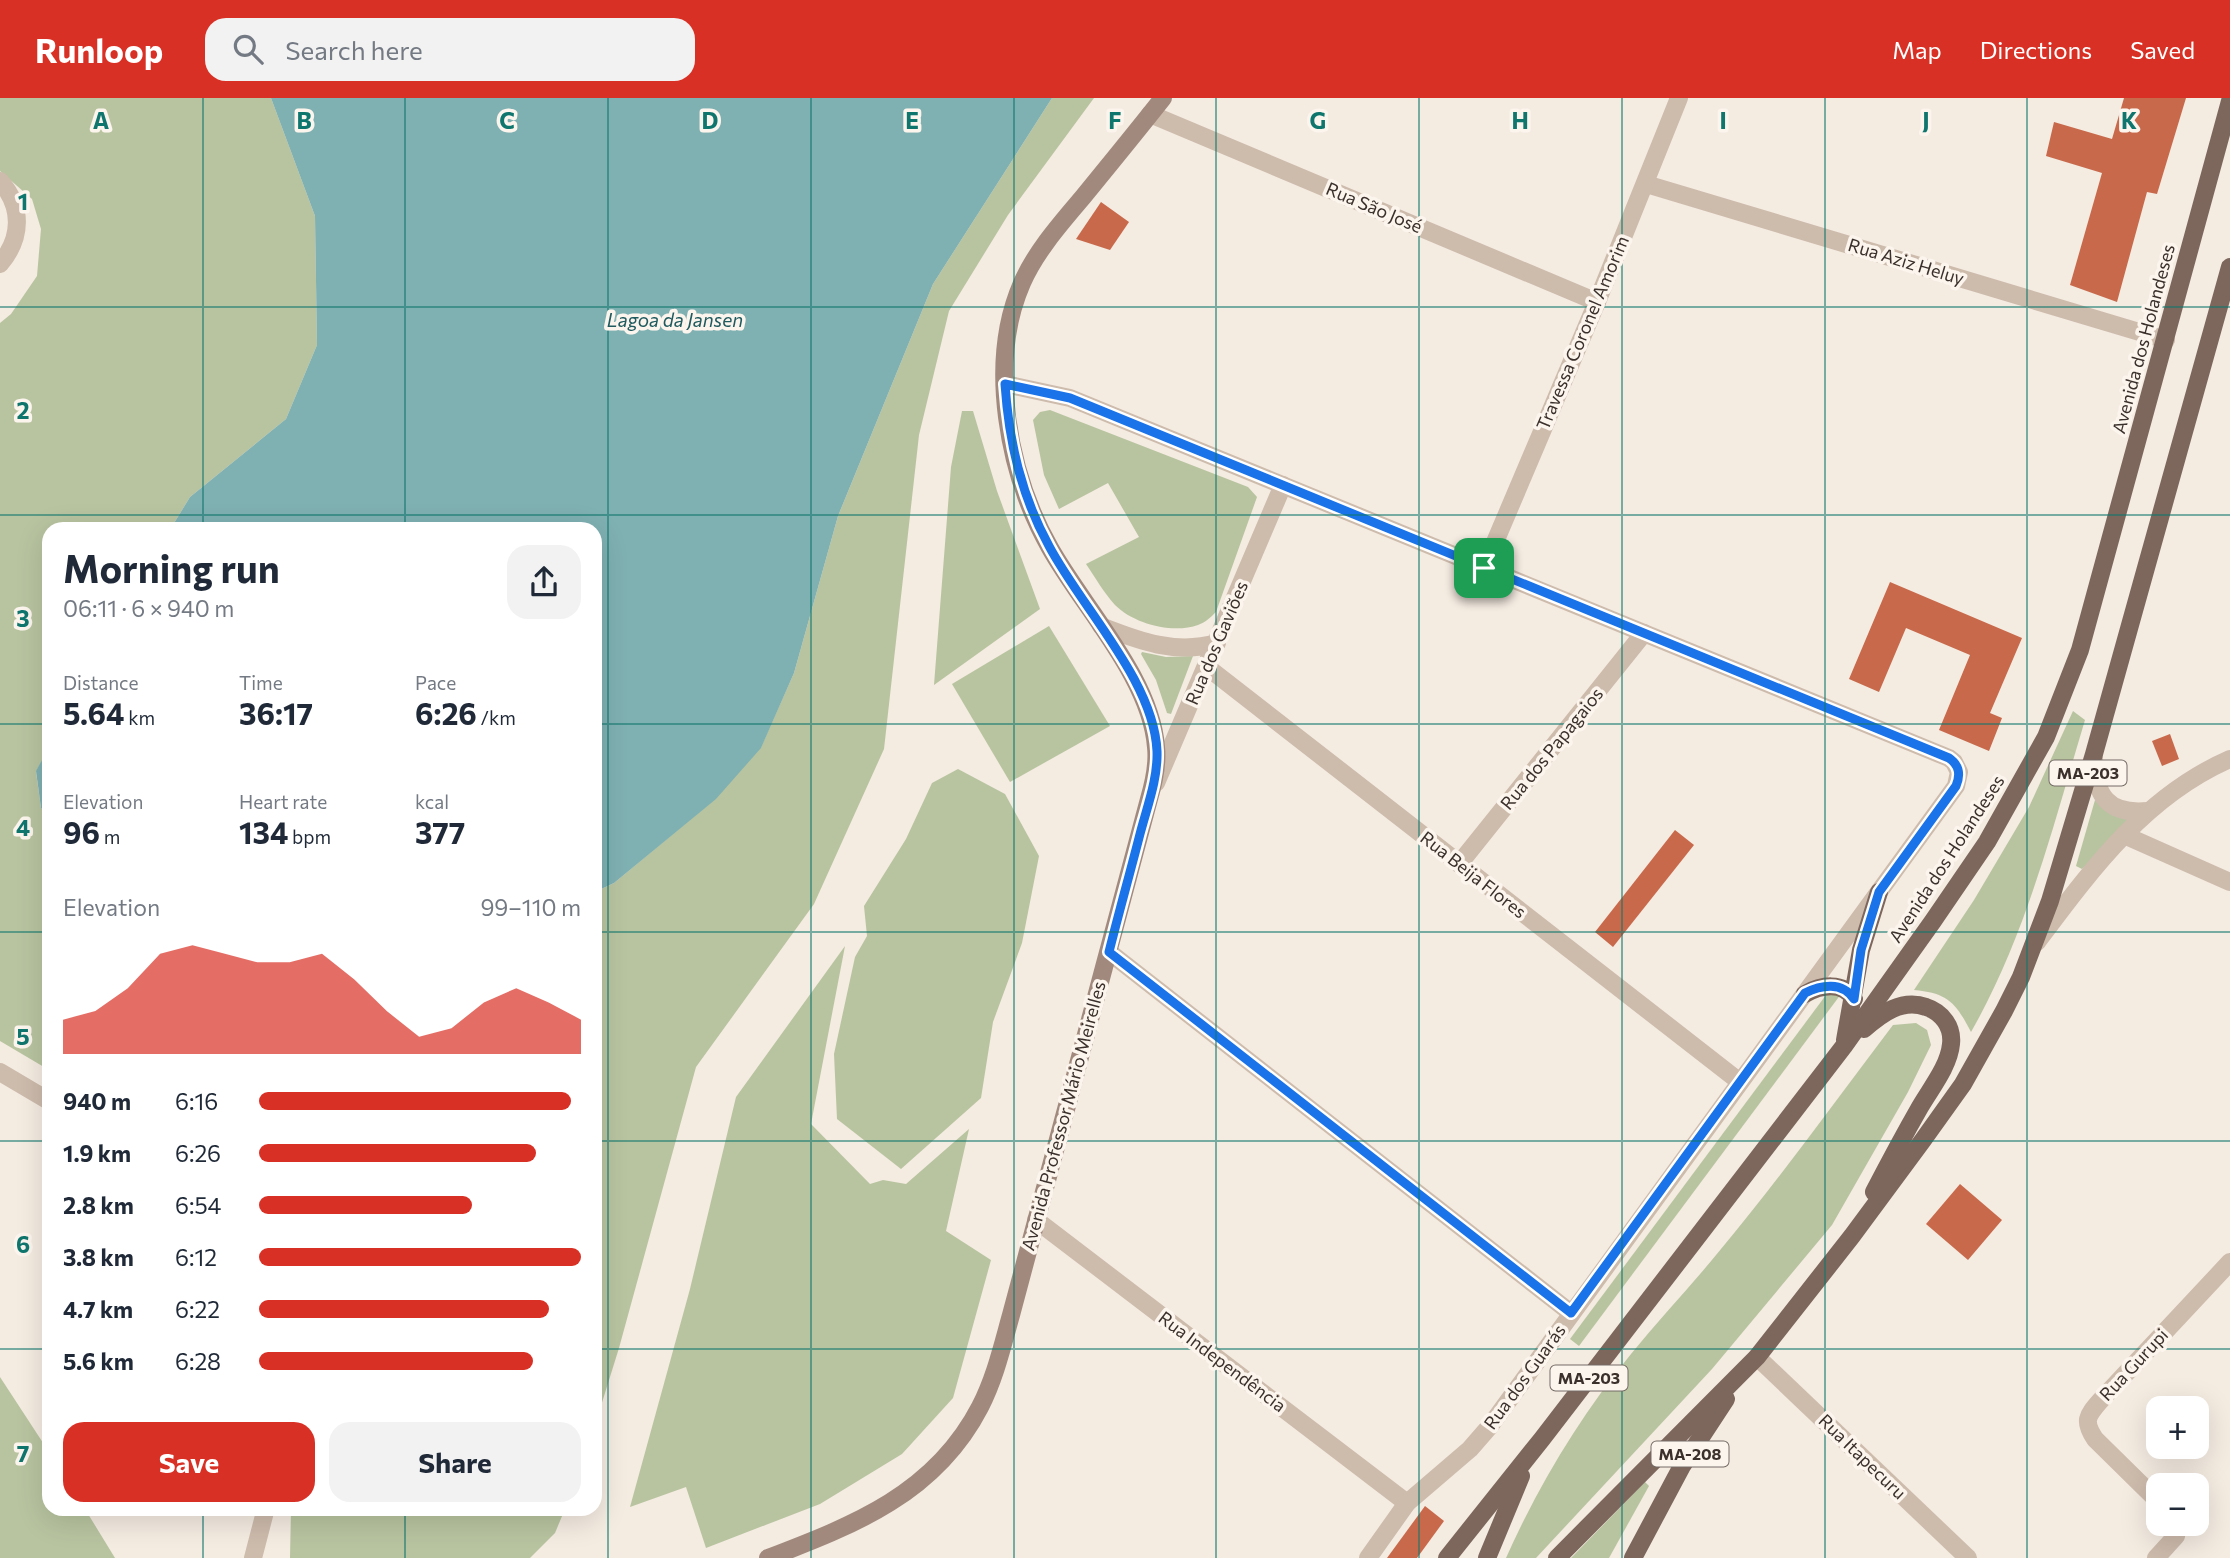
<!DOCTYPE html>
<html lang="en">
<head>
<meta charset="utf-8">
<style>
	:root { --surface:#fff; --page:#f2f2f3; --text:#1f2937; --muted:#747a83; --accent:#d93025 }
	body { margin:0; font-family:Commissioner,sans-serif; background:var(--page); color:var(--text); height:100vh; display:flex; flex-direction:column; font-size:26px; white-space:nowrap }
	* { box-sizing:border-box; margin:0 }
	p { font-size:23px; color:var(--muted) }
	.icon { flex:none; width:38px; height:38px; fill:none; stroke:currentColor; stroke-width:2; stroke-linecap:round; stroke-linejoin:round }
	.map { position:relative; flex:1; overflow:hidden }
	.sheet { position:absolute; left:42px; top:424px; width:560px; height:994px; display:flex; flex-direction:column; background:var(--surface); border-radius:21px; box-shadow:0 7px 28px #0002 }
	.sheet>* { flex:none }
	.fabs { position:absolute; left:2146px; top:1298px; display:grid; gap:14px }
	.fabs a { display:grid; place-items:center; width:63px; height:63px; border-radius:14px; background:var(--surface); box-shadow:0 7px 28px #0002; font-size:35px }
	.pin { position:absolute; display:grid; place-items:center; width:60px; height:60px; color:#fff; margin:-30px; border-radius:14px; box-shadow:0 4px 10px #0006 }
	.round { display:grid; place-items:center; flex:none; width:74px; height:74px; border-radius:21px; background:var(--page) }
	.summary { display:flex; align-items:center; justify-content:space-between; height:119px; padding:0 21px }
	h1 { font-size:38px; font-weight:700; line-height:52px }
	.stats { display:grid; grid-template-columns:repeat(3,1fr); gap:10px; height:119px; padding:7px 21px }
	.stats div { display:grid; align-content:center }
	.stats b { font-size:30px; font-weight:700 }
	.stats small { font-size:19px; font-weight:400 }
	.stats p { font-size:19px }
	.chart { height:196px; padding:14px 21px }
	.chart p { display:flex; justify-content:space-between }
	.chart svg { width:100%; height:126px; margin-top:7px; fill:var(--accent); opacity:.7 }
	.primary-button { display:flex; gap:14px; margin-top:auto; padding:14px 21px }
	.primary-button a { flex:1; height:80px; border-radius:21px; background:var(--accent); color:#fff; font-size:28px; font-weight:700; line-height:80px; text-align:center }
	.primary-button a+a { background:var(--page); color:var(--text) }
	ul { padding:0 21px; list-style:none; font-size:23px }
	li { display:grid; grid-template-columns:112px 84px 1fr; align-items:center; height:52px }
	li i { height:18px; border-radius:9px; background:var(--accent) }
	header { display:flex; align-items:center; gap:42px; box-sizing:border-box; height:98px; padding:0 35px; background:var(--accent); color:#fff }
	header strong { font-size:33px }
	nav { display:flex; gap:38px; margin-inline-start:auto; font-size:24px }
	.search { width:490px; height:63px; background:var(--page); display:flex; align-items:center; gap:18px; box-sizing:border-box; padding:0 24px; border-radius:21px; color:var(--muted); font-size:26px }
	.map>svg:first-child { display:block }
</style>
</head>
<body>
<header>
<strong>Runloop</strong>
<div class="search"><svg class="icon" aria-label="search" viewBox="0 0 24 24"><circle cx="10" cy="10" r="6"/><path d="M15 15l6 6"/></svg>Search here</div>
<nav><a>Map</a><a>Directions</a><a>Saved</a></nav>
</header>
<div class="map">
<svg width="2230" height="1460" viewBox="0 0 2230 1460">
	<rect width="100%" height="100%" fill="#f4ebe1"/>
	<g fill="#b8c4a0">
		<path d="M0,0H271L315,118L317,247L286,321L190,399L171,430H49V649L36,674L41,710L49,719V972L0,943V225L11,216L37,178L41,131L32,101L0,73Z"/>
		<path d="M1052,0H1094L1008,117L949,213L919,337L884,651L814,806L696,969L619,1250L595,1327V794L614,785L715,701L761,649L794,575L838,418L933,186Z"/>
		<path d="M1050,312L1248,389L1257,399L1216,514C1211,519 1206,524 1198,527C1173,536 1134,526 1115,507C1104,495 1095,479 1086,466L1139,439L1108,385L1059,411L1044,377L1033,322L1040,314Z"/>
		<path d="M962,313H973L997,393L1040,511L934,587L951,369Z"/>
		<path d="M1049,528L1110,628L1010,684L952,586Z"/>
		<path d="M1142,554L1166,559L1193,558L1171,616L1167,615L1156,582L1141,556Z"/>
		<path d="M2073,613L2085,622C2053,728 2026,838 1971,934C1956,905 1948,895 1914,892L1974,802L2029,709Z"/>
		<path d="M958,671L1005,696L1039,758L1022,845L993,924L981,1000L901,1071L837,1021L834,956L855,859L867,838L864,808L906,741L932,685Z"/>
		<path d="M2095,702L2133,722L2082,771L2076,768Z"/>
		<path d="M845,848L811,1026L870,1086L883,1082L906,1086L969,1031L946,1133L991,1162L953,1300L902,1356L820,1406L706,1450L686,1389L630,1409L690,1191L736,999Z"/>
		<path d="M1841,896L1579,1248L1570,1241L1826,897Z"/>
		<path d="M1916,925L1927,932L1931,947L1908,994L1832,1127L1712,1271L1536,1460H1506C1538,1388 1581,1317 1631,1256C1660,1220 1692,1187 1721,1151C1781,1079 1836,1002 1893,927Z"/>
		<path d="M0,1279L49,1354V1410L85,1411L115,1460H0Z"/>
		<path d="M1645,1384L1649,1388L1609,1460H1571Z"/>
		<path d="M291,1411V1410L565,1411L555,1435L530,1460H290Z"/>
	</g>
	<g fill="#7fb0b2">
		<path d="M271,0H1052L933,186L838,418L794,575L761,650L716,701L614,785L595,794V430H171L190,399L286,321L317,247L315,118Z"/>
		<path d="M49,649V719L41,710L36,673Z"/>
	</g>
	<g fill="#c8694b">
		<path d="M2124,0H2186L2157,96L2147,94L2117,204L2070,187L2102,75L2046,58L2054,24L2112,41Z"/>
		<path d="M1101,104L1129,124L1110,152L1076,141Z"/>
		<path d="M1890,484L2022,540L1990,615L2002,620L1989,653L1939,632L1970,557L1906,530L1879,594L1849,581Z"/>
		<path d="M2170,636L2179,661L2162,668L2152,643Z"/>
		<path d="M1675,732L1694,747L1613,849L1595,834Z"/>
		<path d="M1960,1086L2002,1122L1968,1162L1926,1126Z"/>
		<path d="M1425,1408L1444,1423L1417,1460H1387Z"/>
	</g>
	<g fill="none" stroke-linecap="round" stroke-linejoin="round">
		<g stroke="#cdbbac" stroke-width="18">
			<path d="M1150,16L1597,204"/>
			<path d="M0,83C23,109 22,140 0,166"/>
			<path d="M1646,86L2166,242"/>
			<path d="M1484,470L1597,204L1679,0"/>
			<path d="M1101,528C1139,543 1176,557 1217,545"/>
			<path d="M1207,569L1740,984"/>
			<path d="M2094,660C2095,697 2107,717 2148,713"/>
			<path d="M2124,737L2230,784"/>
			<path d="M1459,766L1644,535"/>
			<path d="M2037,844C2091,772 2145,698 2230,661"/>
			<path d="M1109,854L1571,1215"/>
			<path d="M0,974L49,1003"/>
			<path d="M1036,1122L1407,1405"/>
			<path d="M1757,1259L1968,1460"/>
			<path d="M2158,1403L2095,1341C2083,1323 2087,1318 2100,1303L2230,1164"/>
			<path d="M253,1460L266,1410"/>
			<path d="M2156,1460L2176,1438L2178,1426"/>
		</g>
		<g stroke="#cdbbac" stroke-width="18">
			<path d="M1005,286L1070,300L1949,660L1954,664L1959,674L1956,688L1490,1328L1470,1351L1407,1405L1368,1460"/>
			<path d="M1156,685L1283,387"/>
		</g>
		<path stroke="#a18a7d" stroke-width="18" d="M768,1460C854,1427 935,1396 980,1309C995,1280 1002,1249 1011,1217L1149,701C1154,684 1158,667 1156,649C1151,580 1083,509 1050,450C1008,376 987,265 1022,185C1036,153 1061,125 1083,99C1110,66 1137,33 1163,0"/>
		<g stroke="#7d675c" stroke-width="18">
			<path d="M1805,896C1821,887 1843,883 1854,901"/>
			<path d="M1864,931C1881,916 1902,900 1926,909C1942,914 1953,929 1951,946C1949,968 1931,990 1920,1009C1904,1037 1889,1065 1874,1094"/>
			<path d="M1845,942L1861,852L1879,794"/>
			<path d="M1447,1460L1542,1341L1844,948L1933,823L1987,744L2046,639L2080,552L2230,3"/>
			<path d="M1487,1460L1521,1378"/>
			<path d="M1557,1460L1757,1259L1852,1138L1923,1042L1963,986L2004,913L2021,879L2050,803L2094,656L2230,169"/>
			<path d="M1633,1460L1682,1368L1726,1301"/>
		</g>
	</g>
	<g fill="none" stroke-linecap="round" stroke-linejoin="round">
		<g stroke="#fff" stroke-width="14">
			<path id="route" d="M1005,286L1070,300L1949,660C1959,667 1961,676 1956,688L1879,794L1861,852L1854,901C1842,883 1821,887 1805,895L1571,1215L1109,854C1119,814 1130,775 1140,736C1147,709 1158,681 1157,653C1154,583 1081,509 1049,448C1021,397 1009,344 1005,286Z"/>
		</g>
		<use href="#route" stroke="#1a73e8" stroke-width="9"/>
	</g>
	<path fill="none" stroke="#0f766e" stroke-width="2" stroke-opacity="0.55" d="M203,0V430M405,0V430M608,0V1460M811,0V1460M1014,0V1460M1216,0V1460M1419,0V1460M1622,0V1460M1825,0V1460M2027,0V1460M0,209H2230M0,417H2230M0,626H49M595,626H2230M0,834H49M595,834H2230M0,1043H49M595,1043H2230M0,1251H49M595,1251H2230M203,1410V1460M405,1410V1460"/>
	<g text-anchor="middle" stroke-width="7" stroke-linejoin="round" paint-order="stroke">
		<g fill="#fbf5ee" stroke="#756b66" stroke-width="2">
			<rect x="2049.5" y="662.5" width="77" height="25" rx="5"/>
			<rect x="1550.5" y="1267.5" width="77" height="25" rx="5"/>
			<rect x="1651.5" y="1343.5" width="77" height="25" rx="5"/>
		</g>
		<g font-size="16" font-weight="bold" fill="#3b302b">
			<text x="2088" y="681">MA-203</text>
			<text x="1589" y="1286">MA-203</text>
			<text x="1690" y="1362">MA-208</text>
		</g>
		<g font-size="18" fill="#3b302b" stroke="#fbf5ee">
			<text transform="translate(1374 110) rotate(23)" y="6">Rua São José</text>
			<text transform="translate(1906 164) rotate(17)" y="6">Rua Aziz Heluy</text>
			<text transform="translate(1583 235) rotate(-67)" y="6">Travessa Coronel Amorim</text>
			<text transform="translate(2144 241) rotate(-75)" y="6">Avenida dos Holandeses</text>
			<text transform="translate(1217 545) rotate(-67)" y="6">Rua dos Gaviões</text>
			<text transform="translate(1552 651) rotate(-51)" y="6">Rua dos Papagaios</text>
			<text transform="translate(1947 761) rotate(-57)" y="6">Avenida dos Holandeses</text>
			<text transform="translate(1473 777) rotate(38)" y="6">Rua Beija Flores</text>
			<text transform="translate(1064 1018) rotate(-75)" y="6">Avenida Professor Mário Meirelles</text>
			<text transform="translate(1222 1264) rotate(37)" y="6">Rua Independência</text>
			<text transform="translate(2134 1267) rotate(-47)" y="6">Rua Gurupi</text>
			<text transform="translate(1525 1279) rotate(-54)" y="6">Rua dos Guarás</text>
			<text transform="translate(1862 1359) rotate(44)" y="6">Rua Itapecuru</text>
		</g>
		<g font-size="19" font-style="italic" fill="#1f5a5e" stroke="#fbf5ee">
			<text x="675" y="229">Lagoa da Jansen</text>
		</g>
	</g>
	<g font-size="23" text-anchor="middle" font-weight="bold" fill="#0f766e" stroke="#fbf5ee" stroke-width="7" stroke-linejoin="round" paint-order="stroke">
		<text x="101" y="31">A</text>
		<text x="304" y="31">B</text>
		<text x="507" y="31">C</text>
		<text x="710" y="31">D</text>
		<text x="912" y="31">E</text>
		<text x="1115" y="31">F</text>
		<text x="1318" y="31">G</text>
		<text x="1520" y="31">H</text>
		<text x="1723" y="31">I</text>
		<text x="1926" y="31">J</text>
		<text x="2129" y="31">K</text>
		<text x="23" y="112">1</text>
		<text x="23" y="321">2</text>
		<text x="23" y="529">3</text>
		<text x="23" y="738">4</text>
		<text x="23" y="947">5</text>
		<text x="23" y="1155">6</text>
		<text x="23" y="1364">7</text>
	</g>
</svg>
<div class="fabs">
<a>+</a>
<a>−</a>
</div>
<div class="pin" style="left:1484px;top:470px;background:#1e9e55"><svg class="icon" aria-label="arrive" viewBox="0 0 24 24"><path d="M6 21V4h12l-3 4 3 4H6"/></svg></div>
<section class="sheet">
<div class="summary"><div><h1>Morning run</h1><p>06:11 · 6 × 940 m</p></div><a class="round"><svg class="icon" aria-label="share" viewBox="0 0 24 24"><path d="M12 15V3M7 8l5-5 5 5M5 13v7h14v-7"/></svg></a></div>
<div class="stats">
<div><p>Distance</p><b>5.64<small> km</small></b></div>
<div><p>Time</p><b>36:17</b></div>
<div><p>Pace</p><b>6:26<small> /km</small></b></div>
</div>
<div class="stats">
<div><p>Elevation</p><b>96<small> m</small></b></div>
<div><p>Heart rate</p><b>134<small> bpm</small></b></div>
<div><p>kcal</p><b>377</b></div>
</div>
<div class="chart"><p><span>Elevation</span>99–110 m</p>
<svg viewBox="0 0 160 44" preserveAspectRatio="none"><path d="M0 44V32L10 29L20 21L30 9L40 6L50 9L60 12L70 12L80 9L90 18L100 29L110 38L120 35L130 26L140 21L150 26L160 32V44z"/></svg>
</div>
<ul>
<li><b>940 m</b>6:16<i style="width:97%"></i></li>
<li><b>1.9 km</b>6:26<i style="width:86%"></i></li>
<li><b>2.8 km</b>6:54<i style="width:66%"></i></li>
<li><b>3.8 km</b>6:12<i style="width:100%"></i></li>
<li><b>4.7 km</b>6:22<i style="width:90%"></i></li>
<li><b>5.6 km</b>6:28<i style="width:85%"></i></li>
</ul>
<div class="primary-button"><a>Save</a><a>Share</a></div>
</section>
</div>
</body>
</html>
